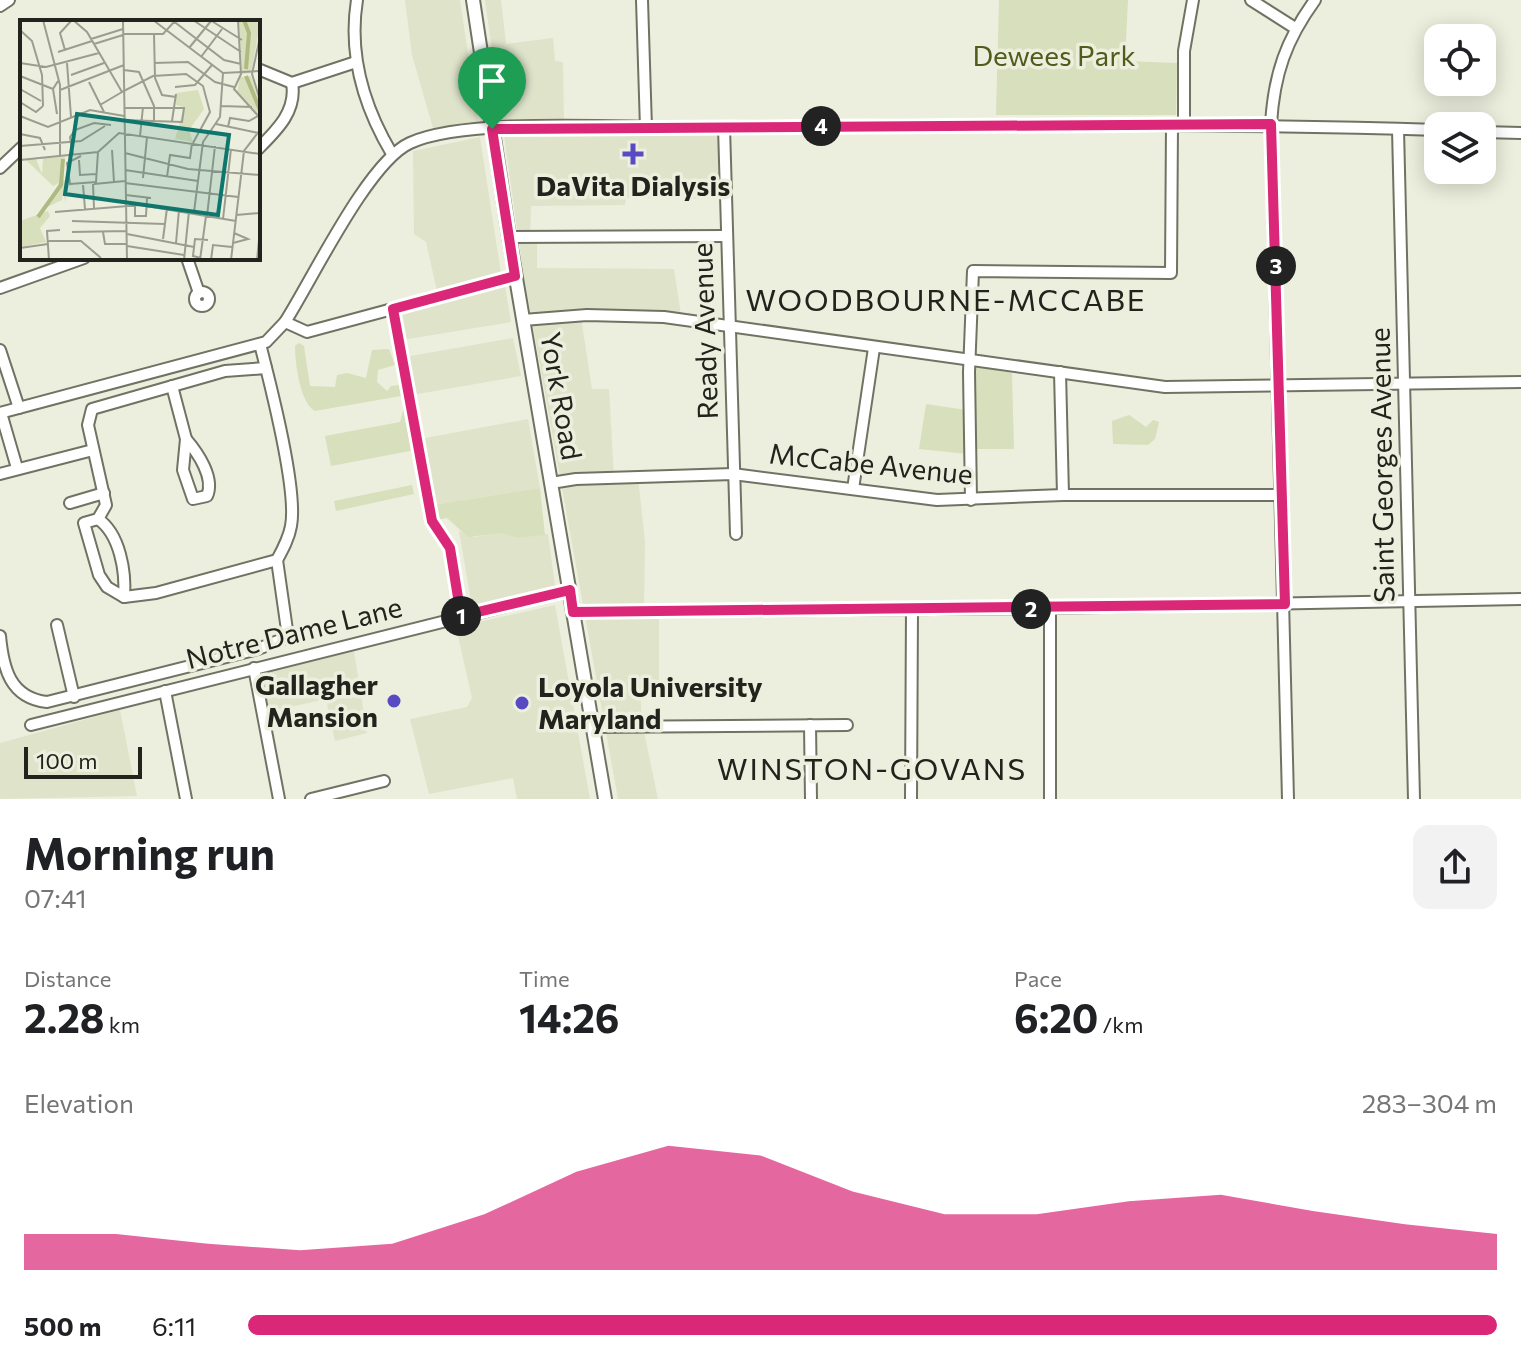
<!DOCTYPE html>
<html lang="en">
<head>
<meta charset="utf-8">
<style>
	:root { --surface:#fff; --page:#f2f2f2; --text:#202124; --muted:#757577; --accent:#db2777 }
	body { margin:0; font-family:Commissioner,sans-serif; background:var(--page); color:var(--text); height:100vh; display:flex; flex-direction:column; font-size:30px; white-space:nowrap }
	* { box-sizing:border-box; margin:0 }
	p { font-size:26px; color:var(--muted) }
	.icon { flex:none; width:44px; height:44px; fill:none; stroke:currentColor; stroke-width:2; stroke-linecap:round; stroke-linejoin:round }
	.map { position:relative; height:799px; overflow:hidden }
	.side { display:flex; flex-direction:column; background:var(--surface); flex:1 }
	.side>* { flex:none }
	.fabs { position:absolute; left:1424px; top:24px; display:grid; gap:16px }
	.fabs a { display:grid; place-items:center; width:72px; height:72px; border-radius:16px; background:var(--surface); box-shadow:0 4px 20px #0003; font-size:40px }
	.scale { position:absolute; left:24px; bottom:20px; width:118px; box-sizing:border-box; padding-left:8px; border:4px solid #21231c; border-top:0; font-size:22px; line-height:28px; white-space:nowrap; color:#21231c; -webkit-text-stroke:6px #ecefdd; paint-order:stroke }
	.pin { position:absolute; display:grid; place-items:center; width:68px; height:68px; color:#fff; margin:-82px -34px; border-radius:50% 50% 50% 0; rotate:-45deg; box-shadow:0 0 8px #0007 }
	.pin .icon { rotate:45deg }
	.km { position:absolute; width:40px; height:40px; margin:-20px; border-radius:50%; background:#222; color:#fff; font-size:22px; line-height:40px; text-align:center }
	.round { display:grid; place-items:center; flex:none; width:84px; height:84px; border-radius:16px; background:var(--page) }
	.head { display:flex; align-items:center; justify-content:space-between; height:136px; padding:0 24px }
	h1 { font-size:44px; font-weight:700; line-height:60px }
	.figures { display:grid; grid-template-columns:repeat(3,1fr); gap:12px; height:136px; padding:8px 24px }
	.figures div { display:grid; align-content:center }
	.figures b { font-size:40px; font-weight:700 }
	.figures small { font-size:22px; font-weight:400 }
	.figures p { font-size:22px }
	.chart { height:224px; padding:16px 24px }
	.chart p { display:flex; justify-content:space-between }
	.chart svg { width:100%; height:144px; margin-top:8px; fill:var(--accent); opacity:.7 }
	ul { padding:0 24px; list-style:none; font-size:26px }
	li { display:grid; grid-template-columns:128px 96px 1fr; align-items:center; height:60px }
	li i { height:20px; border-radius:10px; background:var(--accent) }
	.map>svg:first-child { display:block }
</style>
</head>
<body>
<div class="map">
<svg width="1521" height="799" viewBox="0 0 1521 799">
	<rect width="100%" height="100%" fill="#ecefdd"/>
	<g fill="#dee3ca">
		<path d="M405,0H460L478,121L433,128L412,55Z"/>
		<path d="M485,0H501L506,44L553,38L555,61L563,62L564,128H723L726,199L626,198L625,205L531,206L530,237L537,238V268L674,269L682,322L581,318L592,389H609L614,477H638L645,542L644,611L659,612V686L640,689L642,722L658,799H618L523,271Z"/>
		<path d="M480,137L501,274L437,291L426,242L414,234L413,151Z"/>
		<path d="M505,286L511,322L402,340L398,314Z"/>
		<path d="M513,338L521,376L412,395L405,357Z"/>
		<path d="M528,419L540,488L433,505L420,439Z"/>
		<path d="M459,531L474,537L502,532L517,538L548,534L555,586L472,607Z"/>
		<path d="M555,605L590,799H517L513,778L429,794L410,719L467,707L472,698L456,627Z"/>
		<path d="M354,651L367,733L335,741L326,699L268,712L261,674Z"/>
		<path d="M120,710L137,796L0,799V743Z"/>
	</g>
	<g fill="#d8dfbc">
		<path d="M999,0H1128L1125,61L1177,63L1176,115H996Z"/>
		<path d="M299,343L304,346L310,386L335,387L337,375L347,373L366,378L372,350L389,349L395,365L378,370L377,382L387,391L391,386L399,385L401,396L315,411C300,403 295,363 295,346Z"/>
		<path d="M979,367L1012,373L1014,449H974V369Z"/>
		<path d="M926,404L966,410L967,454L919,449Z"/>
		<path d="M404,407L415,450L331,466L325,436L400,422Z"/>
		<path d="M1129,415L1146,427L1153,420L1159,422L1155,439L1148,445L1113,444L1112,421Z"/>
		<path d="M412,485L414,494L336,511L334,501Z"/>
		<path d="M540,488L545,535L517,538L502,533L468,537L447,518L436,520L433,505Z"/>
	</g>
	<g fill="none" stroke-linecap="round" stroke-linejoin="round">
		<g stroke="#707363" stroke-width="14">
			<g id="minor">
				<path d="M357,0C348,56 364,107 392,154"/>
				<path d="M642,0L646,128"/>
				<path d="M1251,0L1295,28"/>
				<path d="M0,6L9,0"/>
				<path d="M258,69L292,83L356,62"/>
				<path d="M1184,123V51L1193,0"/>
				<path d="M724,127L736,534"/>
				<path d="M1398,129L1414,799"/>
				<path d="M1482,132L1521,133"/>
				<path d="M258,149C277,130 297,111 292,83"/>
				<path d="M0,168L22,147"/>
				<path d="M509,237L726,236"/>
				<path d="M187,258L199,293"/>
				<path d="M0,288L84,258"/>
				<circle cx="202" cy="299" r="7"/>
				<path d="M393,309L432,521L450,548L461,616"/>
				<path d="M523,320L587,315L664,317L1165,387L1521,382"/>
				<path d="M285,322L307,332L515,276"/>
				<path d="M260,344C270,383 298,490 291,526C289,538 283,549 277,560"/>
				<path d="M0,350L19,408"/>
				<path d="M266,368L225,371L92,409L88,425L106,505L98,519L84,523L99,575L107,587L124,597L156,593L277,560"/>
				<path d="M1060,372L1063,495"/>
				<path d="M172,386L186,439"/>
				<path d="M0,413L266,342L285,322C312,280 368,162 410,143C468,117 622,128 691,127C940,126 1189,122 1438,130"/>
				<path d="M1,413L17,468"/>
				<path d="M186,439C198,453 215,478 207,496L193,499L183,470Z"/>
				<path d="M0,474L93,450"/>
				<path d="M551,483L576,479L733,474L937,500L1063,495H1282"/>
				<path d="M853,489L874,348"/>
				<path d="M971,500L969,372L973,271L1171,273L1172,125"/>
				<path d="M70,503L104,493"/>
				<path d="M98,519C120,534 126,572 124,597"/>
				<path d="M1050,608V799"/>
				<path d="M573,612L1050,608L1521,599"/>
				<path d="M57,625L74,697"/>
				<path d="M0,636C3,668 10,698 47,702L258,649L288,637L277,560"/>
				<path d="M254,668L279,799"/>
				<path d="M165,691L186,799"/>
				<path d="M31,725L570,590"/>
				<path d="M810,725L811,799"/>
				<path d="M593,727L847,725"/>
				<path d="M311,799L384,781"/>
				<path d="M911,799L912,609"/>
				<path d="M1288,799L1271,124C1274,74 1286,40 1315,0"/>
			</g>
		</g>
		<g stroke="#707363" stroke-width="16">
			<path id="major" d="M473,0L509,237L605,799"/>
		</g>
		<use href="#minor" stroke="#fff" stroke-width="10"/>
		<use href="#major" stroke="#fff" stroke-width="12"/>
	</g>
	<g fill="none" stroke-linecap="round" stroke-linejoin="round">
		<g stroke="#fff" stroke-width="16">
			<path id="route" d="M1271,124L1285,604L573,612L570,590L461,616L450,548L432,521L393,309L515,276L492,129Z"/>
		</g>
		<use href="#route" stroke="#db2777" stroke-width="10"/>
	</g>
	<g fill="#574ac2" stroke="#ecefdd" stroke-width="3">
		<path d="M629 142h8v8h8v8h-8v8h-8v-8h-8v-8h8z"/>
		<circle cx="394" cy="701" r="8"/>
		<circle cx="522" cy="703" r="8"/>
	</g>
	<g text-anchor="middle" stroke-width="7" stroke-linejoin="round" paint-order="stroke">
		<g font-size="28" fill="#525a1c" stroke="#ecefdd">
			<text x="1054" y="66">Dewees Park</text>
		</g>
		<g font-size="28" font-weight="bold" fill="#21231c" stroke="#ecefdd">
			<text x="633" y="196">DaVita Dialysis</text>
			<text x="378" y="695" text-anchor="end">Gallagher<tspan x="378" dy="32">Mansion</tspan></text>
			<text x="538" y="697" text-anchor="start">Loyola University<tspan x="538" dy="32">Maryland</tspan></text>
		</g>
		<g font-size="28" fill="#21231c" stroke="#ecefdd">
			<text transform="translate(705 331) rotate(-92)" y="10">Ready Avenue</text>
			<text transform="translate(561 396) rotate(80)" y="10">York Road</text>
			<text transform="translate(871 464) rotate(6)" y="10">McCabe Avenue</text>
			<text transform="translate(1382 465) rotate(-91)" y="10">Saint Georges Avenue</text>
			<text transform="translate(294 633) rotate(-14)" y="10">Notre Dame Lane</text>
		</g>
		<g font-size="30" letter-spacing="2" fill="#21231c" stroke="#ecefdd">
			<text x="946" y="311">WOODBOURNE-MCCABE</text>
			<text x="872" y="780">WINSTON-GOVANS</text>
		</g>
	</g>
	<g transform="translate(20 20)">
		<rect width="240" height="240" fill="#ecefdd"/>
		<path d="M219,0H237L239,10L231,53L222,54ZM231,56L240,82V97L217,73L220,57ZM178,70L184,89L169,110L173,122L155,119L164,87L156,85V73ZM45,137L42,159L54,165L45,167L46,184L43,172L42,180L25,188L39,163L33,166L6,140L16,139L22,154L23,138ZM28,191L30,196L20,208L26,222L0,227V201Z" fill="#d8dfbc"/>
		<path fill="none" stroke="#afb981" stroke-width="4" d="M224,0L229,13L226,49M226,56L240,90M18,197L41,165L43,139"/>
		<path fill="none" stroke="#9b9d90" stroke-width="2" d="M23,0L40,65V136M53,0L67,12L102,72L133,56L166,54L183,66L190,92L173,123M103,0L107,240M133,0L203,53L240,51M152,0L204,40L221,44M173,0L221,32M190,0L222,20M218,0L221,54L214,69L240,98M1,11L12,21L22,55L23,86M103,14H143L154,2M134,14L135,58L142,75L156,77M240,17L232,54L240,80M71,19L103,9M74,24L103,15M169,28L191,1M45,30L40,13L52,0M38,32L72,21M181,37L202,9M0,43L26,47L79,33M47,43L51,97M134,43L168,42L195,62L214,67M104,50L119,52L134,86V101M51,55L84,43M0,56L33,69M69,62L84,92M155,67L175,65L192,45M0,69L21,81M40,70L104,45M0,82L16,92L23,86M80,85L102,72M201,86L232,87M37,94L33,69L38,61M0,96L28,107L70,90L104,96M104,100L162,102L164,88H105M152,101L156,74M196,104L238,113M208,107L210,98L229,101L238,96M0,114L20,118L25,130M120,116L123,87M0,126L61,121L85,106M92,130L94,162M105,133L168,149L240,155M53,135L50,117L55,110L74,103L91,105M61,136L47,143L50,164L76,162L78,132M0,140L78,132L99,113L240,134M59,140L60,155L76,154M105,150L178,161M147,157L150,135L170,138L172,123M123,158L127,117M105,163L218,177M73,164L74,188M74,164L105,161M63,165L65,189M106,175L131,178M115,185V196H126L127,178M35,192L120,185L216,201M174,192L183,122L200,97L203,53M216,195L240,193M187,196L195,126M203,199L211,129M52,201L145,204M52,212L106,211M83,212L85,224H107M107,214L174,227M143,219L147,188M28,221H61L81,238M156,223L159,190M213,223L228,219L214,213M107,226L164,235M0,228L28,224M181,238L173,236L175,219L188,220M29,240L27,211L40,210M65,240H135M164,240L169,191M180,240L186,196M191,240L193,225L212,227M211,240L224,131L240,110M237,240L240,210"/>
		<path fill="#0f766e" fill-opacity="0.15" stroke="#0f766e" stroke-width="4" d="M57,94L209,115L198,195L45,174Z"/>
		<rect width="240" height="240" fill="none" stroke="#21231c" stroke-width="4"/>
	</g>
</svg>
<div class="fabs">
<a><svg class="icon" aria-label="locate" viewBox="0 0 24 24"><circle cx="12" cy="12" r="6"/><path d="M12 2v4M12 18v4M2 12h4M18 12h4"/></svg></a>
<a><svg class="icon" aria-label="layers" viewBox="0 0 24 24"><path d="M12 4l9 5-9 5-9-5zM3 14l9 5 9-5"/></svg></a>
</div>
<div class="scale">100 m</div>
<div class="pin" style="left:492px;top:129px;background:#1e9e55"><svg class="icon" aria-label="arrive" viewBox="0 0 24 24"><path d="M6 21V4h12l-3 4 3 4H6"/></svg></div>
<b class="km" style="left:461px;top:616px">1</b>
<b class="km" style="left:1031px;top:609px">2</b>
<b class="km" style="left:1276px;top:266px">3</b>
<b class="km" style="left:821px;top:126px">4</b>
</div>
<section class="side">
<div class="head"><div><h1>Morning run</h1><p>07:41</p></div><a class="round"><svg class="icon" aria-label="share" viewBox="0 0 24 24"><path d="M12 15V3M7 8l5-5 5 5M5 13v7h14v-7"/></svg></a></div>
<div class="figures">
<div><p>Distance</p><b>2.28<small> km</small></b></div>
<div><p>Time</p><b>14:26</b></div>
<div><p>Pace</p><b>6:20<small> /km</small></b></div>
</div>
<div class="chart"><p><span>Elevation</span>283–304 m</p>
<svg viewBox="0 0 160 44" preserveAspectRatio="none"><path d="M0 44V33L10 33L20 36L30 38L40 36L50 27L60 14L70 6L80 9L90 20L100 27L110 27L120 23L130 21L140 26L150 30L160 33V44z"/></svg>
</div>
<ul>
<li><b>500 m</b>6:11<i style="width:100%"></i></li>
</ul>
</section>
</body>
</html>
